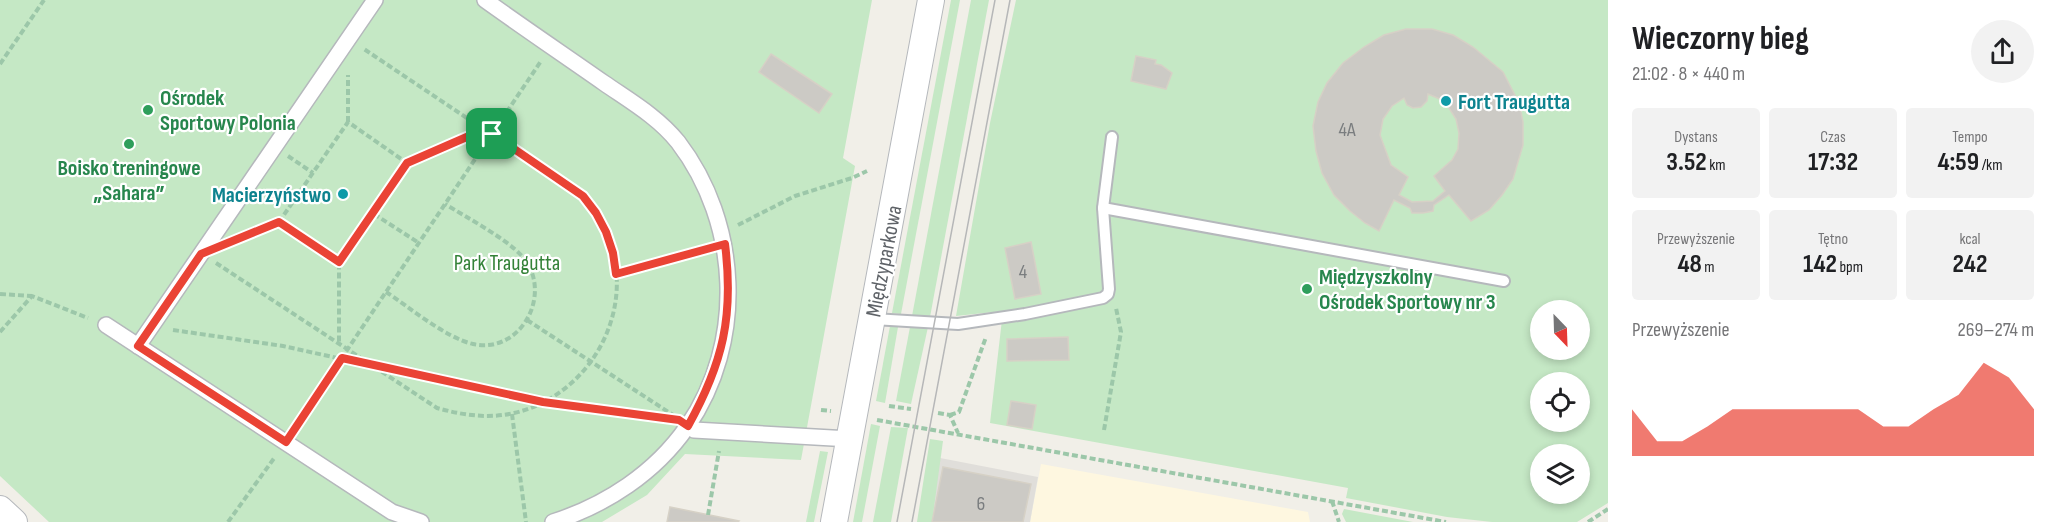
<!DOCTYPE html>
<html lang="pl">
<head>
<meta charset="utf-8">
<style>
	:root { --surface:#fff; --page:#f2f2f2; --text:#202124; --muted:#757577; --accent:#ea4335 }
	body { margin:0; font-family:"Sofia Sans Condensed",sans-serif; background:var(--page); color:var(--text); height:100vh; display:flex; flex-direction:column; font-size:22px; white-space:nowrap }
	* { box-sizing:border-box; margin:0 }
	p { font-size:20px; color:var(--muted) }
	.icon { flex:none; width:33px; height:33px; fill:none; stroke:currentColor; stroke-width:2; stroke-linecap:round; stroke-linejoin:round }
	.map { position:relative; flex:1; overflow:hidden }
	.sheet { display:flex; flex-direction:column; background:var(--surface); width:450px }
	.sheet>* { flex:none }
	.needle { width:39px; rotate:157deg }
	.buttons { position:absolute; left:1530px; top:300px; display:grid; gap:12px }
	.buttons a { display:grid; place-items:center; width:60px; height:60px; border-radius:50%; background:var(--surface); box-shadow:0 3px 9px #0003; font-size:30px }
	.pin { position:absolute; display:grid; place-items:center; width:51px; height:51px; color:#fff; margin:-26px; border-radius:12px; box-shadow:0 3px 9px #0006 }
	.round { display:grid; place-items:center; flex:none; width:63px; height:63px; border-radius:32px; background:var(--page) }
	.headline { display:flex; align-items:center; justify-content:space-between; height:102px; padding:0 24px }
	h1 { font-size:33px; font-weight:700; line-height:45px }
	.metrics { display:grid; grid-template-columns:repeat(3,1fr); gap:9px; height:102px; padding:6px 24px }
	.metrics div { display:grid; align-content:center; border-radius:6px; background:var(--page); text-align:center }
	.metrics b { font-size:26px; font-weight:700 }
	.metrics small { font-size:16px; font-weight:400 }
	.metrics p { font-size:16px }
	.chart { height:168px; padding:12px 24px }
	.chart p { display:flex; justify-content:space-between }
	.chart svg { width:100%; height:108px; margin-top:6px; fill:var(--accent); opacity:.7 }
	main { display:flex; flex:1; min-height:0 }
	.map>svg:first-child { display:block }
</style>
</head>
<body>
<main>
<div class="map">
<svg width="1608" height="522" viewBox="0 0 1608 522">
	<rect width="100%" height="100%" fill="#f1efe8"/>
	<path fill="#fef7e0" d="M1041,464L1308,512L1310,522H1030Z"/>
	<path fill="#e0deda" d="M935,457L1038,477L1030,522H923Z"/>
	<g fill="#c5e8c5" fill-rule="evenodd">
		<path d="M0,0H872L843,158L855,166L801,460L685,454L647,495L602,522H49L0,476Z"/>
		<path d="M951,0H960L901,314L892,313Z"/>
		<path d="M971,0H989L930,317L912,316Z"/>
		<path d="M1016,0H1608V503L1577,522H1492L1447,517L1346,498L1348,488L990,423L1003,311L956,316L990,123ZM1540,310H1580V350H1540ZM1540,382H1580V422H1540ZM1540,454H1580V494H1540Z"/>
		<path d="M890,326L898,327L885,403L876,401Z"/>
		<path d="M910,327H928L911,404L896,401Z"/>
		<path d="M871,424L880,426L862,522H853Z"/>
		<path d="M891,427L908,428L891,522H873Z"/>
		<path d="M930,439L943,441L932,522H917Z"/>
		<path d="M820,451L828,452L814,522H806Z"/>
		<path d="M1344,509L1413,522H1346L1342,514Z"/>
	</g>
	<g fill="#cccac5" stroke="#d6d1c6" stroke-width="1.5" fill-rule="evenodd">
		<path d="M1406,29H1432L1453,35L1473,47L1503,72L1519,103L1523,122V145L1513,179L1502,195L1489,210L1471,221L1449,195L1434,205L1433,211L1423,213H1412L1410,208L1394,200L1379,231L1365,223L1350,211L1334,195L1322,173L1316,151L1313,126L1318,102L1327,83L1343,63L1364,47L1384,35ZM1428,94L1440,99L1449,108L1456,119L1459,133L1458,149L1452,160L1434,176L1445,191L1433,201L1412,202L1399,195L1408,177L1391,165L1380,135L1383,119L1392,106L1404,98L1407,105L1413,108L1421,107L1427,101Z"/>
		<path d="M771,54L832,94L819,113L759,72Z"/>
		<path d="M1136,56L1156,60L1155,64L1161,65L1172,73L1166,89L1131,81Z"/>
		<path d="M1031,242L1041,294L1015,299L1005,248Z"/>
		<path d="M1068,337L1069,360L1007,361V339Z"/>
		<path d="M1011,401L1036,405L1032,429L1007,425Z"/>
		<path d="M943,467L1031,484L1023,522H932Z"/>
		<path d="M670,507L739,521L738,522H667Z"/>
	</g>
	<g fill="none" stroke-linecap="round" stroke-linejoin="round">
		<g stroke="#b5b8bc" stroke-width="14">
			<g id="service">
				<path d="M1103,208L1504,281"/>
				<path d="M873,319L958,324L1025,314L1103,298L1108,294L1109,289L1103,208L1112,137"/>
			</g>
		</g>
		<g stroke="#b5b8bc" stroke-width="18">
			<g id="pedestrian">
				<path d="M485,0C524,28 564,55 604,83C630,101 658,117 678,142C740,223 746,342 687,427C655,473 606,505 553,522"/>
				<path d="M106,325L392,512L421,522"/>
				<path d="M138,346L375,0"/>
				<path d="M688,426L694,430L850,439"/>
			</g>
		</g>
		<g stroke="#b5b8bc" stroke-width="28">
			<g id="tertiary">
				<path d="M0,509L14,522"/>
				<path d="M834,522L931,0"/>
			</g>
		</g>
		<g stroke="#9cc7a9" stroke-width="4" stroke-dasharray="6 3" stroke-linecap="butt">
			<path d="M0,64L44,0"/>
			<path d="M348,122V75"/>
			<path d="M288,156L313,173"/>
			<path d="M407,163L484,129"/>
			<path d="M374,214L419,243"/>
			<path d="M738,225L795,196L852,178L867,171"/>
			<path d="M235,240L279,222"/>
			<path d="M339,262L279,222L348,122L407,163L339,262V343"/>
			<path d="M216,263L437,408C462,415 488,419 514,413C584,397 631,323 613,252C608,231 596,213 583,196L364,49"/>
			<path d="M616,274L705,250"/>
			<path d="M386,292C409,307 446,338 473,344C522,355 555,291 521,255C505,238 466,217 445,204"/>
			<path d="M0,294L32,296"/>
			<path d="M527,320L673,415"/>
			<path d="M173,330L283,346L369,365"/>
			<path d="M0,332L32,296L88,318"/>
			<path d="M376,366L543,402L670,419"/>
			<path d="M889,406L911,409"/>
			<path d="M821,410L831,411"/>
			<path d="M938,413L950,415L958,433"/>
			<path d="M512,414L526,522"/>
			<path d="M950,415L959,412L986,337"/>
			<path d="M877,420L1446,522"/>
			<path d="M296,426L541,61"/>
			<path d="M1104,430L1121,332L1116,308"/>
			<path d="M1332,501L1339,522"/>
			<path d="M708,515L719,451"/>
			<path d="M228,522L275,457"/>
			<path d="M1588,522L1608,509"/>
		</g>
		<use href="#service" stroke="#fff" stroke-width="10"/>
		<use href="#pedestrian" stroke="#fff" stroke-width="15"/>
		<use href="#tertiary" stroke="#fff" stroke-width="26"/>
		<g stroke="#b6b7b8" stroke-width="1.5">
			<path d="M897,522L995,0"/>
			<path d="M912,522L1010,0"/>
		</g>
	</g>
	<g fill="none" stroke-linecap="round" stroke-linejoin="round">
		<g stroke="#fff" stroke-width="12">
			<path id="route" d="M485,129L583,196L596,213L606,232L613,253L616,274L725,244C734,316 723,363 688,426L679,420L543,402L342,358L286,442L138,346L201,254L279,222L339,262L407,163Z"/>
		</g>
		<use href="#route" stroke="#ea4335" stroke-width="8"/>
	</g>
	<g fill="#0f9aa8" stroke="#fff" stroke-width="2">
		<circle cx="1446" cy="101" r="6"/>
		<circle cx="343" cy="194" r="6"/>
	</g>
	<g fill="#2e9e5b" stroke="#fff" stroke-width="2">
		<circle cx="148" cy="110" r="6"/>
		<circle cx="129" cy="144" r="6"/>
		<circle cx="1307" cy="289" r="6"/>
	</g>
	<g text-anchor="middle" stroke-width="4.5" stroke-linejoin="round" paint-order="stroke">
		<g font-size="20" fill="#7a7d7f">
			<text x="1347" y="136">4A</text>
			<text x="1023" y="278">4</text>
			<text x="981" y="510">6</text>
		</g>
		<g font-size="22" font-weight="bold" fill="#27864d" stroke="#fff" text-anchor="start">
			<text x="160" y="105">Ośrodek<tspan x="160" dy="25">Sportowy Polonia</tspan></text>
			<text x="129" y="175" text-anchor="middle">Boisko treningowe<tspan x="129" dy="25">„Sahara”</tspan></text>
			<text x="1319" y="284">Międzyszkolny<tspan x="1319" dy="25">Ośrodek Sportowy nr 3</tspan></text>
		</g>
		<g font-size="22" font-weight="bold" fill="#0d838f" stroke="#fff" text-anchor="start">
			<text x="1458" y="109">Fort Traugutta</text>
			<text x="331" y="202" text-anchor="end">Macierzyństwo</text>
		</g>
		<g font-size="22" fill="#5f6368" stroke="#fff">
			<text transform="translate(883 261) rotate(-79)" y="8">Międzyparkowa</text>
		</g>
		<g font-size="22" fill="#348238" stroke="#fff">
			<text x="507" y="270">Park Traugutta</text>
		</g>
	</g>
</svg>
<div class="buttons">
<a><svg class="needle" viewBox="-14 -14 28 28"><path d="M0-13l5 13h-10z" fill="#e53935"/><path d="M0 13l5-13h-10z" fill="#757577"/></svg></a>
<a><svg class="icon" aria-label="locate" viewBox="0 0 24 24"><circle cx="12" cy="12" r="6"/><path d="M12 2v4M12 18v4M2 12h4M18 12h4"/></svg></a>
<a><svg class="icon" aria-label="layers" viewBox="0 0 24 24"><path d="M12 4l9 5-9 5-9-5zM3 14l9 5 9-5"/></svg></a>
</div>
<div class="pin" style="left:492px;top:134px;background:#1e9e55"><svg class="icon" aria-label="arrive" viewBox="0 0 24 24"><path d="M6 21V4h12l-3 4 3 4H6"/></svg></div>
</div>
<section class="sheet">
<div class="headline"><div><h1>Wieczorny bieg</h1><p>21:02 · 8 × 440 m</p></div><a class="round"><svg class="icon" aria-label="share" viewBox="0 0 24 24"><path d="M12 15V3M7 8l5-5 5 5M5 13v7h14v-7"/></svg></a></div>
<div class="metrics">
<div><p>Dystans</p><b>3.52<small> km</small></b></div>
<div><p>Czas</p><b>17:32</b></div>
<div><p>Tempo</p><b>4:59<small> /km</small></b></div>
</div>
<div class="metrics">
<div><p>Przewyższenie</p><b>48<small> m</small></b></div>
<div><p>Tętno</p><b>142<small> bpm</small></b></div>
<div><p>kcal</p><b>242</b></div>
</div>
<div class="chart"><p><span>Przewyższenie</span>269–274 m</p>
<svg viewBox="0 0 160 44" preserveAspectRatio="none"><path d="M0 44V25L10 38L20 38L30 32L40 25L50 25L60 25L70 25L80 25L90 25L100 32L110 32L120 25L130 19L140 6L150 12L160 25V44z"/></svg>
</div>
</section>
</main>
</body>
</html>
